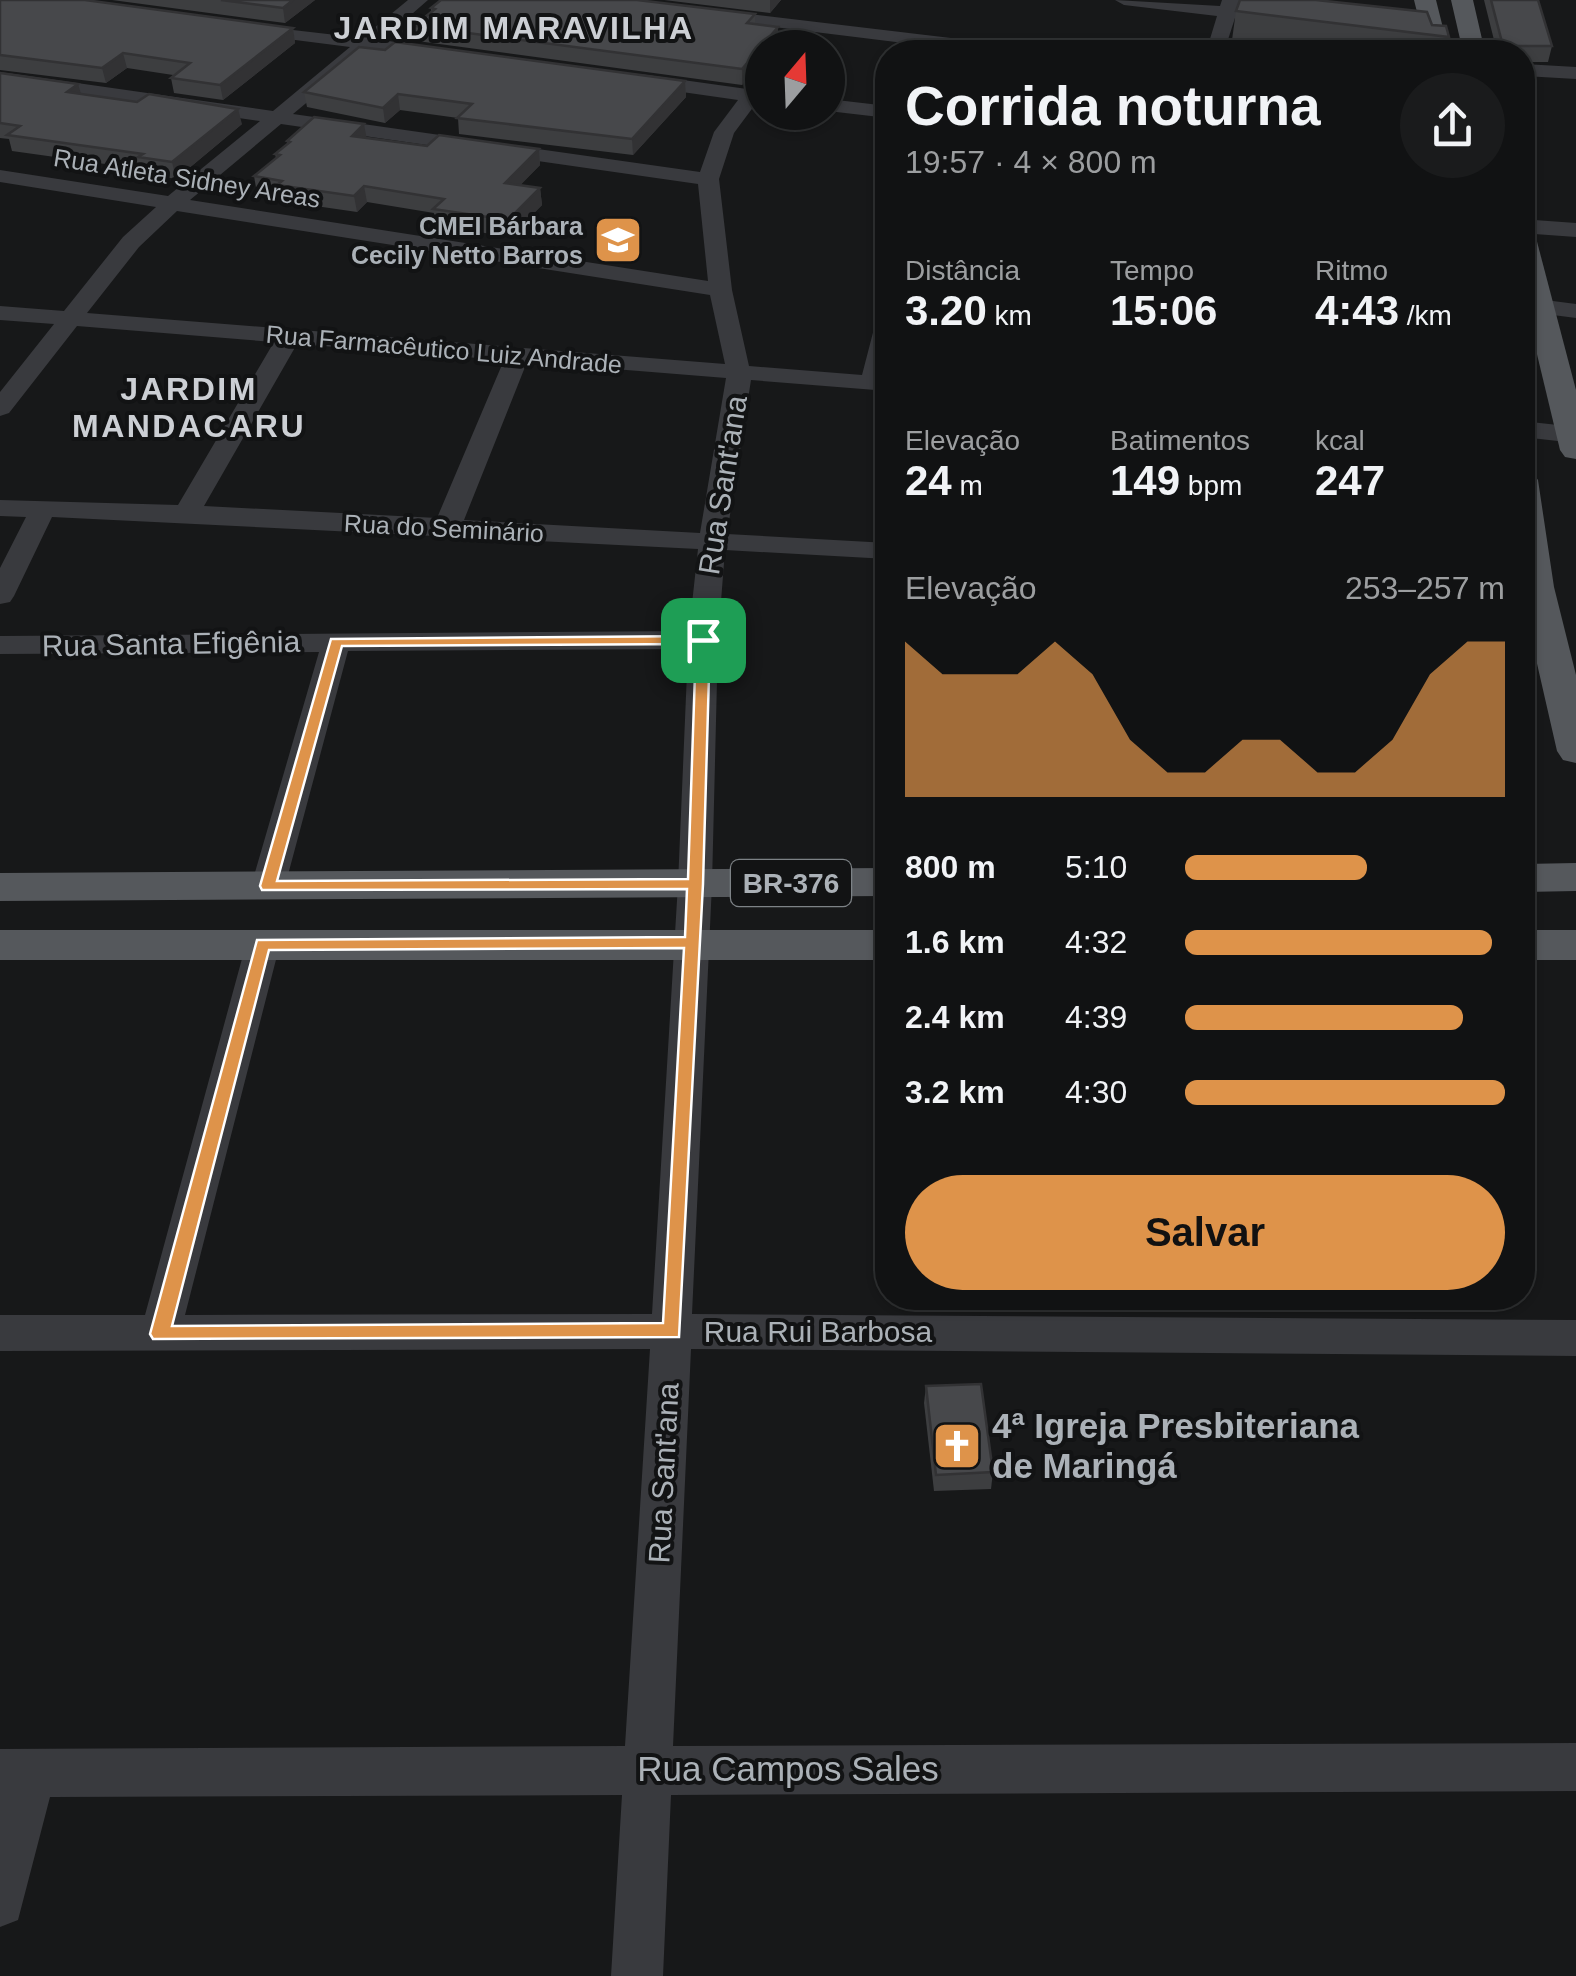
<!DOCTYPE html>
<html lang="pt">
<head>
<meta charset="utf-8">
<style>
	:root { --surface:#111213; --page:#1a1b1c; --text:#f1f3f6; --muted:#9c9ea0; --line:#303233; --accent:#de934a }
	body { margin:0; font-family:Arial,sans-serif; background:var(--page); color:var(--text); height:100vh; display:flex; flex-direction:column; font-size:38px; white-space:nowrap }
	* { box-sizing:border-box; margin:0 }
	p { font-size:32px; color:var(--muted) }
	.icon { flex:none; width:55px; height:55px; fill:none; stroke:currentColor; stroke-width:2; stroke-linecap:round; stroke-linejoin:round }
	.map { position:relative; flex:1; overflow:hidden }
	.side { position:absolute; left:875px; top:40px; width:660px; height:1270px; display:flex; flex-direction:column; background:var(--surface); border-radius:40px; box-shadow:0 2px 8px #0004,0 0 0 2px var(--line) }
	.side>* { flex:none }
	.needle { width:65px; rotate:19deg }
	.fabs { position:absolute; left:745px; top:30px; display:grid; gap:20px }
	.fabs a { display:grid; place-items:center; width:100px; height:100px; border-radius:50%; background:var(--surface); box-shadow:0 2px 8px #0004,0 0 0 2px var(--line); font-size:50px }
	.pin { position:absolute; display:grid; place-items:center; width:85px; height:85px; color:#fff; margin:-42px; border-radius:20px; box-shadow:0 5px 15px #0006 }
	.round { display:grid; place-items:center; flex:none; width:105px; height:105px; border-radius:52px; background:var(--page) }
	.headline { display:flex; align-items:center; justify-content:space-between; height:170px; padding:0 30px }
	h1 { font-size:55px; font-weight:600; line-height:75px }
	.metrics { display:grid; grid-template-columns:repeat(3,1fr); gap:15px; height:170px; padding:10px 30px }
	.metrics div { display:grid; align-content:center }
	.metrics b { font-size:42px; font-weight:600 }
	.metrics small { font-size:28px; font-weight:400 }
	.metrics p { font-size:28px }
	.chart { height:280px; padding:20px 30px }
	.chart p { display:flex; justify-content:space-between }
	.chart svg { width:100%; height:180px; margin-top:10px; fill:var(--accent); opacity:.7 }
	.action { display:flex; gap:20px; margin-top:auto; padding:20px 30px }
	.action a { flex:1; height:115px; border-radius:60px; background:var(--accent); color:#111; font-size:40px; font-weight:600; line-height:115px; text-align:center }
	ul { padding:0 30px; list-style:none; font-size:32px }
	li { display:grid; grid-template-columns:160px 120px 1fr; align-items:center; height:75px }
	li i { height:25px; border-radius:12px; background:var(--accent) }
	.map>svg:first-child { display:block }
</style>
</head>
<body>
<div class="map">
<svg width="1576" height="1976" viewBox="0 0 1576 1976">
	<rect width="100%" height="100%" fill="#171819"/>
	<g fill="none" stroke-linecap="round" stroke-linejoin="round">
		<g fill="#393a3e" fill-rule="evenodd">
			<path d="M408,0H428L382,40L441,49V57L370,50L293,114L700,172L714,132L738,100L640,86L630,80L640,74L747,89L755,78L762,76V103L757,102L734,133L719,179L732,290L749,366L862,375L876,321L888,314V391L751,380L727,534L888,543V559L725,550L718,640L712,884L692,1314L1576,1320V1356L691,1349L673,1746L1576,1743V1791L671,1795L663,1976H611L622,1795L50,1797L18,1920L0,1927V1749L625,1746L650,1349L0,1351V1315H145L246,944L251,935L263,932L275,935L280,944L185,1315L652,1314L678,884L688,649L348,651L285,886L280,894L268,898L256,894L251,886L319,652L0,654V636L689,631L698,549L52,517L14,596L10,602L0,604V568L26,517L0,516V500L178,505L274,342L77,326L9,413L0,416V392L54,324L0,320V306L64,311L123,237L156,207L0,182V170L168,196L260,121L0,84V72L273,111L350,47L248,34L239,28L241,24L362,38ZM281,124L698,184L708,281L190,200ZM177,211L710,295L725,364L87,313L139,247ZM297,344L504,360L437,518L204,506ZM527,362L726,378L700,533L464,520Z"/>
			<path d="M1115,0L1220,6L1222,0H1240L1238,7L1282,12L1291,18L1282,24L1235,18L1224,52H1206L1217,16L1124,5Z"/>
			<path d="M707,9L1019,46L1028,52H977L701,18V10Z"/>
			<path d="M1522,64L1576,67V79L1522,76Z"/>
			<path d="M828,99L888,106V118L828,111Z"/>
			<path d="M1522,219L1576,223V237L1522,233Z"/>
			<path d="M1522,297L1576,304V318L1522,311Z"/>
			<path d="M1522,421L1576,427V443L1522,437Z"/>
		</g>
		<g fill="#55585c" fill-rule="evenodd">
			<path d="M1414,0H1436L1449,52H1427Z"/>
			<path d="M1451,0H1473L1485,52H1463Z"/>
			<path d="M1522,226L1535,234L1576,390V459L1565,457L1560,450L1522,292Z"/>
			<path d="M1522,471L1533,473L1538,480L1554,587L1576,675V763L1563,760L1557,751L1522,598Z"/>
			<path d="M1576,863V891L1522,892V864Z"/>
			<path d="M888,868V896L0,901V873Z"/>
			<rect x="0" y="930" width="888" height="30"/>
			<rect x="1522" y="930" width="54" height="30"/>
		</g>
	</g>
	<g fill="#3d3e40">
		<path d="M0,0L293,28L295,43L223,100L174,93L171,78L173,75L127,68L106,83L0,70Z"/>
		<path d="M112,0H315L285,23Z"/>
		<path d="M664,0H781L770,13Z"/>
		<path d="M1484,0H1538L1552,46L1548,62H1522V52H1497Z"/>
		<path d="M431,8L755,14V24L778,42L774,48H762V61L742,85L417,41L414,26L431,12Z"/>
		<path d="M1236,11L1432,25L1449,37L1445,52H1331L1232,40Z"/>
		<path d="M385,50L685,81L686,97L633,155L459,134L458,118L400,110L385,123L307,107L304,92Z"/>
		<path d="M0,73L81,94L242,124L176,179L142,173L141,169L12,151L9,139L0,138Z"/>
		<path d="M367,138L427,146L539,149L540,165L520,185L540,188L542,205L510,237L435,225L434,213L367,202L357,212L281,201L280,196L257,193L254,176L276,158L275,154L287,144V141Z"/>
		<path d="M926,1386L993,1472L991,1489L934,1491L924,1403Z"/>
	</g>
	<g fill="#323234">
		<path d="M293,0H315L285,23L283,8Z"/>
		<path d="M770,0H781L770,13Z"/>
		<path d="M778,27V42L774,48H762V61L742,85V69Z"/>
		<path d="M293,28L295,43L223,100L220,85Z"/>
		<path d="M123,53L127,68L106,83L102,68Z"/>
		<path d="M685,81L686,97L633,155L632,139Z"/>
		<path d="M78,84L83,100L67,92Z"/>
		<path d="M398,94L400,110L385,123L383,108Z"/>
		<path d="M238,109L242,124L176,179L172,162Z"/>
		<path d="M364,124L367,140L352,136Z"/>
		<path d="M539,149L540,165L507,199L505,183Z"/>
		<path d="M364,186L367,202L357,212L354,196Z"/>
		<path d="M540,188L542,205L510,237L508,220Z"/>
	</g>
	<g fill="#47484b" stroke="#323234" stroke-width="2.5">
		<path d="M0,0H85L293,28L220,85L171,78L190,63L123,53L102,68L0,55Z"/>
		<path d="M221,0H293L283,8Z"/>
		<path d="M441,0H637L755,14L747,23L778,27L742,69L414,26L435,9L431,8Z"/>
		<path d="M1240,0H1316L1427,12L1432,25L1446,26L1449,37L1236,11Z"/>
		<path d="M1491,0H1538L1552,46H1503Z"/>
		<path d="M395,42L685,81L632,139L457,118L472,104L398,94L383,108L304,92L359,47L385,50Z"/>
		<path d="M0,73L78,84L67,92L137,102L149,94L238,109L172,162L138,157L143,154L7,135L20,126L0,123Z"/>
		<path d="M314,117L364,124L352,136L427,146L439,135L539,149L505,183L540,188L508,220L433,209L444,199L364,186L354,196L277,185L282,181L254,176L280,155L275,154L290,142L287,141Z"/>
		<path d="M981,1384L993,1472L936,1475L926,1386Z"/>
	</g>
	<path fill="#de934a" stroke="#fff" stroke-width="2.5" fill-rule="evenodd" d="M703,636L710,640L703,884L679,1337L153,1339L150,1334L257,940L685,937L687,889L262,890L260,886L331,639ZM696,644L688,879L277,881L342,646ZM684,948L663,1323L172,1326L269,950Z"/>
	<defs>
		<g id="school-square" transform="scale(2.5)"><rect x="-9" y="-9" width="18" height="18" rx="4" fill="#de934a" stroke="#121314"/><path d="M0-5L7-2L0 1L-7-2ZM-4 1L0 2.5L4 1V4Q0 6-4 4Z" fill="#fff"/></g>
		<g id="church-square" transform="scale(2.5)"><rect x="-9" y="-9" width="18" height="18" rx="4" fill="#de934a" stroke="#121314"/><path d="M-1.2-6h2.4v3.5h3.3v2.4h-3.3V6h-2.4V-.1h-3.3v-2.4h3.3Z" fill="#fff"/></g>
	</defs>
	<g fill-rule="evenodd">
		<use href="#school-square" x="618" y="240"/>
		<use href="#church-square" x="957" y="1446"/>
	</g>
	<g text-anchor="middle" stroke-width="8" stroke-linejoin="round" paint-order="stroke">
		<g font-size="25" fill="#abb1b7" stroke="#121314">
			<text transform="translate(187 178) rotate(9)" y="9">Rua Atleta Sidney Areas</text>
			<text transform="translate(444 349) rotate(5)" y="9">Rua Farmacêutico Luiz Andrade</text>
			<text transform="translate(444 528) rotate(3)" y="9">Rua do Seminário</text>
		</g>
		<g font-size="25" font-weight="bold" fill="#abb1b7" stroke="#121314" text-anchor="end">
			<text x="583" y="235">CMEI Bárbara<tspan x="583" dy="29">Cecily Netto Barros</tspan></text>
		</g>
		<rect fill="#121314" stroke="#7d8286" stroke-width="2.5" x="731" y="860" width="120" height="46" rx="8"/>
		<g font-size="28" font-weight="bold" fill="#abb1b7">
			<text x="791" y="893">BR-376</text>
		</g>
		<g font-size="30" fill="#abb1b7" stroke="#121314">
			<text transform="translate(723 485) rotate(-81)" y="10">Rua Sant'ana</text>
			<text transform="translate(171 644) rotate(-1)" y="10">Rua Santa Efigênia</text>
			<text x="818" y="1342">Rua Rui Barbosa</text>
			<text transform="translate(664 1473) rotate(-87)" y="10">Rua Sant'ana</text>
		</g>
		<g font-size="32" font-weight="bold" letter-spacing="2.5" fill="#cccfd4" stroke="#121314">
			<text x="514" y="39">JARDIM MARAVILHA</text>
			<text x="189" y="400">JARDIM<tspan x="189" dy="37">MANDACARU</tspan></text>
		</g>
		<g font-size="35" font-weight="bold" fill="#abb1b7" stroke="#121314" text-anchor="start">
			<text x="992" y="1438">4ª Igreja Presbiteriana<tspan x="992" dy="40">de Maringá</tspan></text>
		</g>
		<g font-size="35" fill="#abb1b7" stroke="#121314">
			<text x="788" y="1781">Rua Campos Sales</text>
		</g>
	</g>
</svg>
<div class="fabs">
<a><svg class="needle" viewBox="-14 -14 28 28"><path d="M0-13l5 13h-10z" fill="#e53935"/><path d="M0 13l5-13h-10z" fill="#9c9ea0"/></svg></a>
</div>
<div class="pin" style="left:703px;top:640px;background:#1e9e55"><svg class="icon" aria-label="arrive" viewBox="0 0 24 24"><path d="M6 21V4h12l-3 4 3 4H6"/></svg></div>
<section class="side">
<div class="headline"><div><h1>Corrida noturna</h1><p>19:57 · 4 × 800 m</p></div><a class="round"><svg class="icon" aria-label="share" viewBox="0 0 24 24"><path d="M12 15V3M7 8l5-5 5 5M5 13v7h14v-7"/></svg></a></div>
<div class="metrics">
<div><p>Distância</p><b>3.20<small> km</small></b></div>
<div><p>Tempo</p><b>15:06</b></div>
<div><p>Ritmo</p><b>4:43<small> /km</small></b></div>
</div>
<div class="metrics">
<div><p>Elevação</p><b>24<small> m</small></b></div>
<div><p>Batimentos</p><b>149<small> bpm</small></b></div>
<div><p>kcal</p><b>247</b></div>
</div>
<div class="chart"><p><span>Elevação</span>253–257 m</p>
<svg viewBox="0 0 160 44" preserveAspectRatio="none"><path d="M0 44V6L10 14L20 14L30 14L40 6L50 14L60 30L70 38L80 38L90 30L100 30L110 38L120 38L130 30L140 14L150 6L160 6V44z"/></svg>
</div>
<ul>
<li><b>800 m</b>5:10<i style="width:57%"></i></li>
<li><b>1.6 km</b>4:32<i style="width:96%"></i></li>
<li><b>2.4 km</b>4:39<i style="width:87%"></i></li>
<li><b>3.2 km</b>4:30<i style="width:100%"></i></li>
</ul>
<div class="action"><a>Salvar</a></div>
</section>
</div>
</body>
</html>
